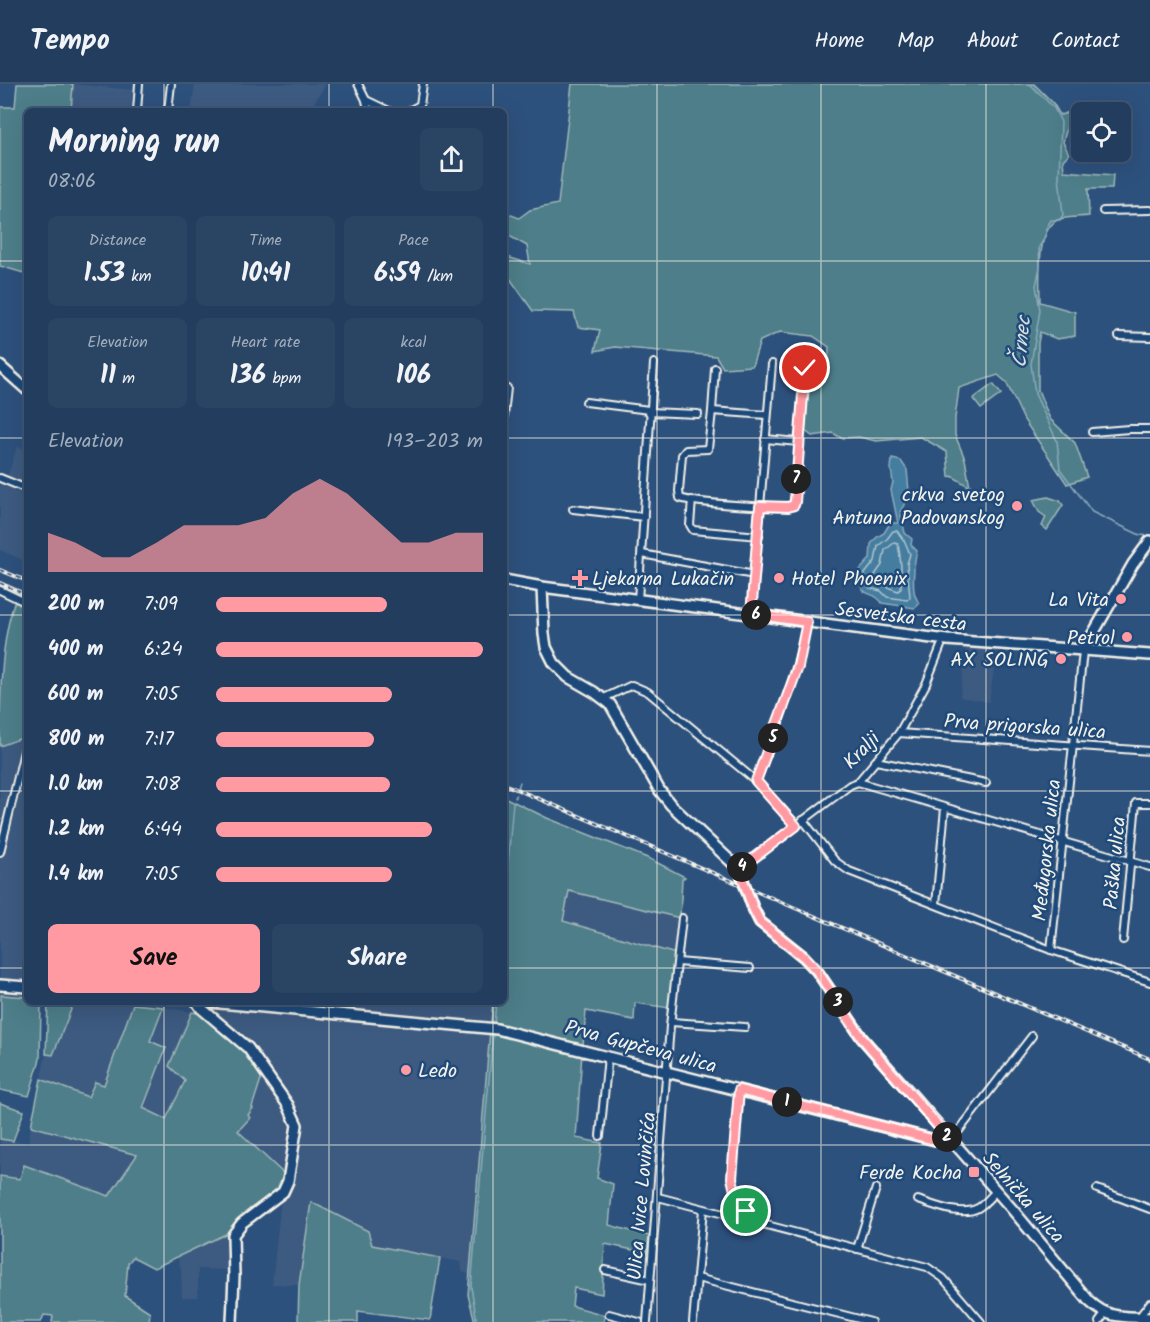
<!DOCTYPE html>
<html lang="en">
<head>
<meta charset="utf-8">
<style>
	:root { --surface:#223d5e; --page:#2a4464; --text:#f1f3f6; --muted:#a2aebc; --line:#3f5673; --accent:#ff9aa2 }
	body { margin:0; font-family:Kalam,sans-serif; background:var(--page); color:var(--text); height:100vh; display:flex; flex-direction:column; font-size:22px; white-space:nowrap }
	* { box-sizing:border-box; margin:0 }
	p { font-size:20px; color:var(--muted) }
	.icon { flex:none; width:33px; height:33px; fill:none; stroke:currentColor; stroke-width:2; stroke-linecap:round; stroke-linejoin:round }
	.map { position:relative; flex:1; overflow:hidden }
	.sheet { position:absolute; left:24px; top:24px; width:483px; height:897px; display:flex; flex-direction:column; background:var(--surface); border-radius:9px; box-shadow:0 6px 24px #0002,0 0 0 2px var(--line) }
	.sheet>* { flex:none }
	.controls { position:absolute; left:1071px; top:18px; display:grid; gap:12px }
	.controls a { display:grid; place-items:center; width:60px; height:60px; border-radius:9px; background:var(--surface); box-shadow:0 6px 24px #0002,0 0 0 2px var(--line); font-size:30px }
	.pin { position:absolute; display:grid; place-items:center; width:51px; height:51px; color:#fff; margin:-26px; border:3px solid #fff; border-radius:50%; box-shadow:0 2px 6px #0007 }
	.km { position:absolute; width:30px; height:30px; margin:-15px; border-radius:50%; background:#222; color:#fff; font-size:16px; line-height:30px; text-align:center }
	.round { display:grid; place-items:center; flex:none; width:63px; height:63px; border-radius:9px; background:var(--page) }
	.overview { display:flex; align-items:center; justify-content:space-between; height:102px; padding:0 24px }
	h1 { font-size:33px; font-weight:700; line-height:45px }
	.stats { display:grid; grid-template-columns:repeat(3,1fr); gap:9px; height:102px; padding:6px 24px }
	.stats div { display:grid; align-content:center; border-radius:9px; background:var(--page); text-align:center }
	.stats b { font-size:26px; font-weight:700 }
	.stats small { font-size:16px; font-weight:400 }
	.stats p { font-size:16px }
	.chart { height:168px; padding:12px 24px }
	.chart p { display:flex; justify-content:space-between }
	.chart svg { width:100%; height:108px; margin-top:6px; fill:var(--accent); opacity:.7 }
	.primary-button { display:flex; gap:12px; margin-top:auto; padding:12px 24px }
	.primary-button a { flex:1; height:69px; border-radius:9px; background:var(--accent); color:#111; font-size:24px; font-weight:700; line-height:69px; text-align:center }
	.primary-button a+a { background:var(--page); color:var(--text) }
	ul { padding:0 24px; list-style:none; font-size:20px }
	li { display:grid; grid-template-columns:96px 72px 1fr; align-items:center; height:45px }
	li i { height:15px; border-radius:8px; background:var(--accent) }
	header { display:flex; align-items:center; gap:36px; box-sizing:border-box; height:84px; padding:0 30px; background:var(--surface); border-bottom:2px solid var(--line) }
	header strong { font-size:28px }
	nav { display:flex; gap:33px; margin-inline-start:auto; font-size:21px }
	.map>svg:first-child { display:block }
</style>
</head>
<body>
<header>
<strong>Tempo</strong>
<nav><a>Home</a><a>Map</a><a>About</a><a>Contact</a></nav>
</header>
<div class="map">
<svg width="1150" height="1238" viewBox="0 0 1150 1238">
	<rect width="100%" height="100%" fill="#2d517d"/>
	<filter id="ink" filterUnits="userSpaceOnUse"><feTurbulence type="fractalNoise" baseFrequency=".0167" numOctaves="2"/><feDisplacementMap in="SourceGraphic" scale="12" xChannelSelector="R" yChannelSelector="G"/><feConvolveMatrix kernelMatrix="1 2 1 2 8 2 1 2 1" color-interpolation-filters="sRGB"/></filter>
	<g filter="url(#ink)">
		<g fill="#3e5a81">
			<path d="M73,0L133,6L131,27H71Z"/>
			<path d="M195,0H326L309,27H191Z"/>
			<path d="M17,363L27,366V402L7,394Z"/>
			<path d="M0,400L27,412V478L0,466Z"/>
			<path d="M966,561L997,564L989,618L960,613Z"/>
			<path d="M27,649V913L2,911L0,928V662L20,656Z"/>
			<path d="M569,807L680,834L676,870L563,838Z"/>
			<path d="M74,918L133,920L104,1001L88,1013L41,995L46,970L53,971Z"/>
			<path d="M203,918H493L471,1192L462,1187L461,1178L372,1161L311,1119L299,1201L272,1200L281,1115L292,1105L303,1054L301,1028L259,972L239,950L213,930Z"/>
			<path d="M163,923L192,928L169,982L185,996L166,1035L142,1024L166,965L150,957Z"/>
			<path d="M262,992L291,1032L294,1045L284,1090L238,1047L249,1034L248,1031L253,1024Z"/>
			<path d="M31,1042L137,1070L109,1113L24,1081L20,1095L0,1092V1055L28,1059Z"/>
			<path d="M229,1149L232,1186L198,1185V1213H182L181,1185L177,1172Z"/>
		</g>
		<g fill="#4d7e89" stroke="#a0b8b8" stroke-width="1.5">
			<path d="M17,0H73L71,27H27V190L0,182V23H15Z"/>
			<path d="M572,0H1034L1053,19L1060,31L1090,22L1091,28H1082L1081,35L1068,40L1063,58L1069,70L1063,76L1064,87L1113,91L1112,105H1088L1089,132C1080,133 1069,133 1060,135C1035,143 1040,197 1040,218L1075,228V252L1057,255L1040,248L1038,259V306L1050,335L1075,359L1087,393L1067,400L1024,336L1006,298L998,291L959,304L955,334V351L965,375L970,403L952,392L949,393L947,368L921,353L876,357L859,353L841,354L833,349L812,352L805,347L809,286C818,281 821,286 828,289L829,263L813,252L780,248L760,257L752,282L723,284L716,272L615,263L595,267L600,246L578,243L574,228L533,227L504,186V172L530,180L527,162L504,149V128L519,134L530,126L558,120Z"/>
			<path d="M993,300L1001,310L981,325L973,315Z"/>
			<path d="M1048,413L1060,417L1063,421L1047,446L1042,442L1046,433L1039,428L1033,416Z"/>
			<path d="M14,519H20L27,523V634L22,654L0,662C0,616 0,562 14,519Z"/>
			<path d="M504,713L547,734L650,775L685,793L682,795L680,834L569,807L563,837L676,870L670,924L635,919L634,936L586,927L583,961L491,938L493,918H504Z"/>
			<path d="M1,911L27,913V918H41L40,975L29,1012L0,1006Z"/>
			<path d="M48,918H74L53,971L46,970Z"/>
			<path d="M133,920L163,923L150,957L166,964L143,1024L166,1035L185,997L169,982L192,928L202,930L245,966L262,992L252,1023L253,1024L248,1031L250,1034L238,1047L284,1090L282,1098L275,1110L232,1147L154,1184L133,1173L128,1179L125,1212L150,1228L149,1238H52L53,1232L44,1231L41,1238H0V1092L20,1095L24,1081L109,1112L137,1071L31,1042L41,995L88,1013L95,998L104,1001Z"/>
			<path d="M490,947L582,969L576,1054L602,1059L597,1094L613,1100L609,1141L649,1152L647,1169L605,1160L602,1210L574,1204L572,1222L605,1231L603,1238H475L468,1211Z"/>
			<path d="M0,1019L24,1027L13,1057L0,1055Z"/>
			<path d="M311,1118L368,1147L372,1161L440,1174L430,1236L358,1227V1238H298L299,1201Z"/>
		</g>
		<path fill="#457da0" stroke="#8babbd" stroke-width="1.5" d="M892,375L901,377L907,386L909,407L906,411V417L900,428L905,449L912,455L911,461L917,467C914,477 912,502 915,511C916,514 918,517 919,520L915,524L882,519C873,504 861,518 857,489L870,475L871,460L877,453L884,449L890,439H898L891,406L893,398L891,385Z"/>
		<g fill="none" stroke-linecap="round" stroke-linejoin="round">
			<g stroke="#aec3cb" stroke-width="1.5">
				<path d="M893,447H897L905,458L910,470L907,480L910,513L907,516L887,513L881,507L869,504L865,498L864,491L875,477L878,462L887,455Z"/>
				<path d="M894,459L898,460C901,475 902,489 901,505L898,507L874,498L872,495L882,481L885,466Z"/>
			</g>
			<g stroke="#8babbd" stroke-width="1.5">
				<path d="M1030,0L1054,24L1061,38L1059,93L1063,131L1060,136H1051L1046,144V152L1039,163L1040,183L1036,202L1040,226L1031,280L1035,310L1057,357L1060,385L1092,428L1140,451L1150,452"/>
				<path d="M518,704L520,698"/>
				<path d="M515,714L516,711"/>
				<path d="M504,825L513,718"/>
				<path d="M494,941L496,918"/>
				<path d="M477,1238L471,1203L493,949"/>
			</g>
			<g stroke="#f4f1e8" stroke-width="10">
				<g id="street">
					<path d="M358,0L366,16L368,27"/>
					<path d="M366,16L389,27"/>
					<path d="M137,27L139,0"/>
					<path d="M168,27L171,0"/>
					<path d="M409,27L420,21L423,0"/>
					<path d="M1103,127L1150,126"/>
					<path d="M1119,252L1150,253"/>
					<path d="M586,318L649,326"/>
					<path d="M712,327L715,284"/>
					<path d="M649,328L698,330"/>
					<path d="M767,331L712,327L708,365L686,366L682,371L679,407L680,414C693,419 784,426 794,421L805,284"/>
					<path d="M504,332L507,304"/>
					<path d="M1092,348L1129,345H1150"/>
					<path d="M765,355L799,358"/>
					<path d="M0,394L27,405"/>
					<path d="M692,416L690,441L693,446L759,452"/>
					<path d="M573,425L644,433"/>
					<path d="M642,470L754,491"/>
					<path d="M0,506L27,519"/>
					<path d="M638,516L654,279"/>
					<path d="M751,530L772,280"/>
					<path d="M604,614L632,601L648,608L756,697L796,742"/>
					<path d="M899,649L1150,667"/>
					<path d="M876,677L986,699"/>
					<path d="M756,697C777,645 796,593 807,538"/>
					<path d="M858,698L1150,783"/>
					<path d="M803,736L835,777L849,787L1051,866L1150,898"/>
					<path d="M0,768L27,655"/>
					<path d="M739,785L850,701L858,698L899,649L926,600L941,562"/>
					<path d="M936,820L945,724"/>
					<path d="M1123,856L1136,719H1150"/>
					<path d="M1051,866L1083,567"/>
					<path d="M678,878L750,884"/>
					<path d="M671,938L745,943"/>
					<path d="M739,1006L732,1094L738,1116L755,1138L927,1183L943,1194L981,1238"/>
					<path d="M600,1052L608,973"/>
					<path d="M951,1057L1032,952"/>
					<path d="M1097,1105L1150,1125"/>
					<path d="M658,1113L755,1138"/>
					<path d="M918,1116C934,1121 961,1133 978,1124C985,1120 991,1112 996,1107"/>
					<path d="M857,1165L876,1104"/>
					<path d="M605,1186L650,1196"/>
					<path d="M697,1194L871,1238"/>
					<path d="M609,1230L639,1238"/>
					<path d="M1139,1233L1150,1219"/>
					<path d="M647,1238L670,942L682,834"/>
					<path d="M693,1238L703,1125"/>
					<path d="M1099,1238L1105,1230"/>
				</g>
			</g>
			<g stroke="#f4f1e8" stroke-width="14">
				<g id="secondary">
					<path d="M0,282L27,306"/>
					<path d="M504,496L542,503L947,556L1150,571"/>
					<path d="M542,503L544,550L546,563L554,579L568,593L594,608L610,620L660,707L671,721L739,785L753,824L760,838L804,873L817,887L862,954L1012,1125L1089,1217C1109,1236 1125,1232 1150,1234"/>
					<path d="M1083,567L1133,480L1150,457"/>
					<path d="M0,901L27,903"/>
					<path d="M197,918L201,924L248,964L288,1021L297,1041L288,1097L283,1108L242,1139L233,1151L234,1192L232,1238"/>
					<path d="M209,918L497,945L935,1056L951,1057"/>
				</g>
			</g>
			<use href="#street" stroke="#1f4a7a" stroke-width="6"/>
			<use href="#secondary" stroke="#1f4a7a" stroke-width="9"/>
			<g stroke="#f4f1e8" stroke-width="4">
				<g id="rail">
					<path d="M0,486L27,497"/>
					<path d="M0,499L27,511"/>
					<path d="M504,700L1150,975"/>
				</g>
			</g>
			<use href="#rail" stroke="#1f4a7a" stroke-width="1.5" stroke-dasharray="4.5" stroke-linecap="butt"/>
		</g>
	</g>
	<g fill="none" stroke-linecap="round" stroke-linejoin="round" filter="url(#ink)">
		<g stroke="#fff" stroke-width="12">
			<path id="route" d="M746,1127L736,1112L732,1094L739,1006L935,1056L951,1057L862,954L817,887L804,873L760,838L753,824L739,785L796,742L756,697L798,583L807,538L751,530L760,422L788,423L794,421L795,418L805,284"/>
		</g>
		<use href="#route" stroke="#ff9aa2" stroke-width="8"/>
	</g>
	<path fill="none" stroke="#f4f1e8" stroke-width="1.5" stroke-opacity="0.55" d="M164,0V27M329,0V27M493,0V27M657,0V1238M821,0V1238M986,0V1238M0,177H27M504,177H1150M0,354H27M504,354H1150M0,531H27M504,531H1150M0,707H27M504,707H1150M0,884H27M504,884H1150M164,918V1238M329,918V1238M493,918V1238M0,1061H1150"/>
	<g fill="#ff9aa2" stroke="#1f4a7a" stroke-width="2">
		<circle cx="1017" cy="422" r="6"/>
		<path d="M577 485h6v6h6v6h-6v6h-6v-6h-6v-6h6z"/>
		<circle cx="779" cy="494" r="6"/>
		<circle cx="1121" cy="515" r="6"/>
		<circle cx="1127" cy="553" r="6"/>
		<circle cx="1061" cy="575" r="6"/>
		<circle cx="406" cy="986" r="6"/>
		<rect x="968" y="1082" width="12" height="12" rx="3"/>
	</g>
	<g text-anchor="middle" stroke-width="5" stroke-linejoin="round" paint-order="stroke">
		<g font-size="20" fill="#f4f1e8" stroke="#1f4a7a" text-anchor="end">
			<text x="1005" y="417">crkva svetog<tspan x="1005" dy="23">Antuna Padovanskog</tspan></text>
			<text x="592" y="501" text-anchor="start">Ljekarna Lukačin</text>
			<text x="791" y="501" text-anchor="start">Hotel Phoenix</text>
			<text x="1109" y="522">La Vita</text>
			<text x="1115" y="560">Petrol</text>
			<text x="1049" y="582">AX SOLING</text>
			<text x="418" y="993" text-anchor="start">Ledo</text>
			<text x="962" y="1095">Ferde Kocha</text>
		</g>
		<g font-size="20" fill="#f4f1e8" stroke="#1f4a7a">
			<text transform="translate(901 532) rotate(7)" y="7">Sesvetska cesta</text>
			<text transform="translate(1025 642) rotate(4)" y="7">Prva prigorska ulica</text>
			<text transform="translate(861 666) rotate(-46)" y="7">Kralji</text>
			<text transform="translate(1046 766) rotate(-84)" y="7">Međugorska ulica</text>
			<text transform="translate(1114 779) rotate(-85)" y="7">Paška ulica</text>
			<text transform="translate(641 962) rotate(15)" y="7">Prva Gupčeva ulica</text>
			<text transform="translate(641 1112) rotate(-85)" y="7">Ulica Ivice Lovinčića</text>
			<text transform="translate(1024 1113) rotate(49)" y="7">Selnička ulica</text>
		</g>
		<g font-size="21" font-style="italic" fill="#dae0dd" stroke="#1f4a7a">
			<text transform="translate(1021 258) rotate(-85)" y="7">Črnec</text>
		</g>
	</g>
</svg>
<div class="controls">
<a><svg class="icon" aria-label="locate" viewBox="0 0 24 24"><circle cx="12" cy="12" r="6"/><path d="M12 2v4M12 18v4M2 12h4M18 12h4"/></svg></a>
</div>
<div class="pin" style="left:746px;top:1127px;background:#1e9e55"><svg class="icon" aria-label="arrive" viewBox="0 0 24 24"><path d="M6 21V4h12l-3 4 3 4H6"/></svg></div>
<div class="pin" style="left:805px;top:284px;background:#d93025"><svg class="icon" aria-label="check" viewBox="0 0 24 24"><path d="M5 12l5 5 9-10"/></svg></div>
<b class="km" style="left:787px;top:1018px">1</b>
<b class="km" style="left:947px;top:1053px">2</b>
<b class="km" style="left:838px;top:918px">3</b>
<b class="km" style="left:742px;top:783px">4</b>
<b class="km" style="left:773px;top:654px">5</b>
<b class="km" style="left:756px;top:531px">6</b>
<b class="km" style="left:796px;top:395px">7</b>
<section class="sheet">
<div class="overview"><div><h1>Morning run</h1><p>08:06</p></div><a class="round"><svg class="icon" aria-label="share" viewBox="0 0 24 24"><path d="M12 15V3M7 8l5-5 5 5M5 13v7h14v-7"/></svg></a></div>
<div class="stats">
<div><p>Distance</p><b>1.53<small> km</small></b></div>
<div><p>Time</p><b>10:41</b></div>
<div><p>Pace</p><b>6:59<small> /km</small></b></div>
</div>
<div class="stats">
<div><p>Elevation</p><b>11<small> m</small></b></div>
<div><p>Heart rate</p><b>136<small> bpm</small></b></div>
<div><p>kcal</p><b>106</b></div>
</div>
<div class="chart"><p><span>Elevation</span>193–203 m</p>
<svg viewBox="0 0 160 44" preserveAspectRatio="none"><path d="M0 44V28L10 32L20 38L30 38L40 32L50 25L60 25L70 25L80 22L90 12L100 6L110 12L120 22L130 32L140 32L150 28L160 28V44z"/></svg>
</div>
<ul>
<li><b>200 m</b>7:09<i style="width:64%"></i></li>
<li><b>400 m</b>6:24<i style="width:100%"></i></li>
<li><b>600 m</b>7:05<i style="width:66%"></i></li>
<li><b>800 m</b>7:17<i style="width:59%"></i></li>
<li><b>1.0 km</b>7:08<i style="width:65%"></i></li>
<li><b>1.2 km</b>6:44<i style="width:81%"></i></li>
<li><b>1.4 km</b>7:05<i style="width:66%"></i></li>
</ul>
<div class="primary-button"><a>Save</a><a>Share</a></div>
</section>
</div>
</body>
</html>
